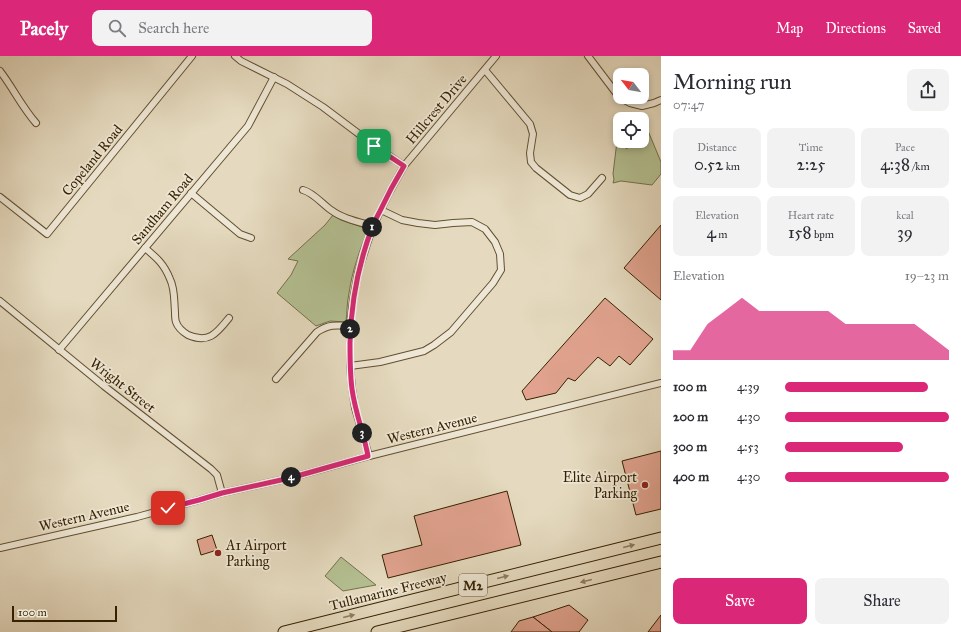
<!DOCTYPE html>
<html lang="en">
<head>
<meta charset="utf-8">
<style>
	:root { --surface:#fff; --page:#f2f2f3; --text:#2b2b33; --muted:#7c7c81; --accent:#db2777 }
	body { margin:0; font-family:"IM FELL Great Primer",serif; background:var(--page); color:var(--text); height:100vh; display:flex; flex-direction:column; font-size:15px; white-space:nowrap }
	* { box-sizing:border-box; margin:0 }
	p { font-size:13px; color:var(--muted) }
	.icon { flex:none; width:22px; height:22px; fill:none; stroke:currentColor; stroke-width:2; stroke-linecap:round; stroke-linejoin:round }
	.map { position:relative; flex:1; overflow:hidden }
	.drawer { display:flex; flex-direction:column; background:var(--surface); width:300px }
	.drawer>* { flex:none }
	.needle { width:26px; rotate:301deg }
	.buttons { position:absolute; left:613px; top:12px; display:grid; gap:8px }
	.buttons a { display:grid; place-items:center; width:36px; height:36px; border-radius:8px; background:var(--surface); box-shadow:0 2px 6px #0003; font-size:20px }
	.scale { position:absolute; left:12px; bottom:10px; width:105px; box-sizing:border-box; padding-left:4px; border:2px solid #362101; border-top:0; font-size:11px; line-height:14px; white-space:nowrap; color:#362101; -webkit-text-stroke:3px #eee7d5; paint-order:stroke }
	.pin { position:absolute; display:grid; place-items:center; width:34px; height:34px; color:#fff; margin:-17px; border-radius:8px; box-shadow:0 2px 6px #0006 }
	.km { position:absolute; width:20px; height:20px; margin:-10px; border-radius:50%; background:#222; color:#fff; font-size:11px; line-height:20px; text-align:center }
	.round { display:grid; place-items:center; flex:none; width:42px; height:42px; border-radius:8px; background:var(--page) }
	.head { display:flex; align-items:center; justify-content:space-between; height:68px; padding:0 12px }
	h1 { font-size:22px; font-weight:600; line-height:30px }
	.figures { display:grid; grid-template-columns:repeat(3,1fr); gap:6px; height:68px; padding:4px 12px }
	.figures div { display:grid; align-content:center; border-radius:8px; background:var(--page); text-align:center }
	.figures b { font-size:17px; font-weight:600 }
	.figures small { font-size:11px; font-weight:400 }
	.figures p { font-size:11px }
	.chart { height:112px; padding:8px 12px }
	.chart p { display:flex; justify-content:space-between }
	.chart svg { width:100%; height:72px; margin-top:4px; fill:var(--accent); opacity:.7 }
	.cta { display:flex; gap:8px; margin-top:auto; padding:8px 12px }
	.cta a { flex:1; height:46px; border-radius:8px; background:var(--accent); color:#fff; font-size:16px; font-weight:600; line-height:46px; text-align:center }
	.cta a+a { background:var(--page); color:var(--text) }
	ul { padding:0 12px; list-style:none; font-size:13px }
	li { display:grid; grid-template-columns:64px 48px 1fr; align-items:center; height:30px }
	li i { height:10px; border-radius:5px; background:var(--accent) }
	header { display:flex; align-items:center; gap:24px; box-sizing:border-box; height:56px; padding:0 20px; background:var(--accent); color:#fff }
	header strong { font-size:19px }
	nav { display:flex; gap:22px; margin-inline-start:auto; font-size:14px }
	.search { width:280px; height:36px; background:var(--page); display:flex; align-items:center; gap:10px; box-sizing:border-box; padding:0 14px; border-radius:8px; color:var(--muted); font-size:15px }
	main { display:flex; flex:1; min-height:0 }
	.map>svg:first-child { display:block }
</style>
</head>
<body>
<header>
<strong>Pacely</strong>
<div class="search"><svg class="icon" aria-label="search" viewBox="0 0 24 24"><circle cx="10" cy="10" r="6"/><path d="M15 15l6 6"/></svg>Search here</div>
<nav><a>Map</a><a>Directions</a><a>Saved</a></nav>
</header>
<main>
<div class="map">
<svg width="661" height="576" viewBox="0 0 661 576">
	<rect width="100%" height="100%" fill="#e5dabf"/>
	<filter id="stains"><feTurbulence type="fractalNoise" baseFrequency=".005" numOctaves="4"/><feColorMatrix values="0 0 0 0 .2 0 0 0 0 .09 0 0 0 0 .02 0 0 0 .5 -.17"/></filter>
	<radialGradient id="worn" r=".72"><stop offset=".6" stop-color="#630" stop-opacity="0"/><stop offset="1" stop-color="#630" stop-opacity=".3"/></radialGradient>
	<g fill="#b4c092" stroke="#75704a">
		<path d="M634,57L641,58L661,106V118L652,129L621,125L613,127L614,123L613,118L617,85L627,93L628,85H642V63H632Z"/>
		<path d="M333,159L341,164L368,173C360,194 352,215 349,237C347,246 347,256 346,266L330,265L316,270L277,237L291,219L298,205L288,203L325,169Z"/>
		<path d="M341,501L376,529L343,535L325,520Z"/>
	</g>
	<g fill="#e1a38f" stroke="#362101">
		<path d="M661,169V244L624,212Z"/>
		<path d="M605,242L653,283L630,309L619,300L610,310L598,301L575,325L568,322L556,337L526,344L522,335Z"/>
		<path d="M661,395V453L636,459L622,405Z"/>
		<path d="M507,435L521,489L388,522L382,499L422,489L414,460Z"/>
		<path d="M212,479L217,494L201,499L197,484Z"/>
		<path d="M569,549L588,564L579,576H552L533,561Z"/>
		<path d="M661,559V576H648Z"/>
		<path d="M533,561L552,576H511L519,565Z"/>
	</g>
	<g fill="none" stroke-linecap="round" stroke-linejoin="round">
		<g stroke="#624f30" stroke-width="8">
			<g id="minor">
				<path d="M235,0L241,5L287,28L323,51L375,90L404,110"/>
				<path d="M588,0L619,41L630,47L642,50L654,47L661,44"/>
				<path d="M485,14L530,68L533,78L530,97L531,106L536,112L570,139L580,142L588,138L602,122"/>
				<path d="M0,15C13,32 22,51 36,67"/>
				<path d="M303,134C314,137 322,148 331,154C343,163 359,166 373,170"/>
				<path d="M191,137L240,178L251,182"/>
				<path d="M0,141L47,178L192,0"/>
				<path d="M145,192C157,202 164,208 170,223C175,233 174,245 175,256C175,259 175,263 176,266C178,272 183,276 188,279C209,288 217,277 229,262"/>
				<path d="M0,245L104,330L211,413L217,419L222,437"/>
				<path d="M59,294L248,70L274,21"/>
				<path d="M350,310L380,306L424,295L434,289L451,276L493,227L501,214L500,198L495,186L485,173L472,166L453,167L435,169L418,167L402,164L381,154"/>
				<path d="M276,323L317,276C329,268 336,269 350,270"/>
				<path d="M369,400L355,352L352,332L350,310V270L353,244L358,217L366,191L373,170L389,137L404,110L496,0"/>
				<path d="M0,492L137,461L199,444L222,437L290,422L369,400L661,327"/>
			</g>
		</g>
		<g stroke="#362101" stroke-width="13">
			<g id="motorway">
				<path d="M284,576L661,482"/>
				<path d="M377,576L661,506"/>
			</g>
		</g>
		<use href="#minor" stroke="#eee7d5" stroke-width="6"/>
		<use href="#motorway" stroke="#e5dabf" stroke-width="11"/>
	</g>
	<defs><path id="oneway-solid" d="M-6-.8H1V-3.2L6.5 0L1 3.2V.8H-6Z"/></defs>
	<g fill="#8e7e60">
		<use href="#oneway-solid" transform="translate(629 490) rotate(-14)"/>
		<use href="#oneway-solid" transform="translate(503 521) rotate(-14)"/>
		<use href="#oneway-solid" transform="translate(586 525) rotate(166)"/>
		<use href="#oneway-solid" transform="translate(349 560) rotate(-14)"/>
	</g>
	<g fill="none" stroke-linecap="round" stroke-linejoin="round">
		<g stroke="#fff" stroke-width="8">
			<path id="route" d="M168,452L199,444L222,437L290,422L368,400C364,378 355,356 352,333C350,318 350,302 350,287C351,247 358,209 372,172C374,166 377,161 380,155C387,140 395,125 404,110L374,90"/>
		</g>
		<use href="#route" stroke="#db2777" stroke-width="5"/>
	</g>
	<g fill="#8f2418" stroke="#eee7d5" stroke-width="1.5">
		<circle cx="645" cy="429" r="4"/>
		<circle cx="218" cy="497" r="4"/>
	</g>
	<g text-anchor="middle" stroke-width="3.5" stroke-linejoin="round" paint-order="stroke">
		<rect fill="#eee7d5" stroke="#6d5c41" stroke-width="1" x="459" y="518" width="28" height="22" rx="3"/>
		<g font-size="13" font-weight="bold" fill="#362101">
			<text x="473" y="534">M2</text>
		</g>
		<g font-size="14" fill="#362101" stroke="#eee7d5">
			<text transform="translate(436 53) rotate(-50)" y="5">Hillcrest Drive</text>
			<text transform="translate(92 104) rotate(-51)" y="5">Copeland Road</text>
			<text transform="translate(162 153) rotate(-50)" y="5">Sandham Road</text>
			<text transform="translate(123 329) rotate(38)" y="5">Wright Street</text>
			<text transform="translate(432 372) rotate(-14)" y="5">Western Avenue</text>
			<text transform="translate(84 460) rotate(-13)" y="5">Western Avenue</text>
			<text transform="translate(388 535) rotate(-14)" y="5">Tullamarine Freeway</text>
		</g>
		<g font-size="14" fill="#362101" stroke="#eee7d5" text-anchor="end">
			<text x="637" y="426">Elite Airport<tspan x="637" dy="16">Parking</tspan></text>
			<text x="226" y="494" text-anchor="start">A1 Airport<tspan x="226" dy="16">Parking</tspan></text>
		</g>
	</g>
	<rect width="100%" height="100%" filter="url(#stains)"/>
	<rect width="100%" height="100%" fill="url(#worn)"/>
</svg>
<div class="buttons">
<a><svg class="needle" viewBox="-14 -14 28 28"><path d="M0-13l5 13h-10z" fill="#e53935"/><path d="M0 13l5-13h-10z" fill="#7c7c81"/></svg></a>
<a><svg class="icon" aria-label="locate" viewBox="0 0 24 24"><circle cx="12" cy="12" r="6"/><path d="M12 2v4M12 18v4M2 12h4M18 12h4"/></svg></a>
</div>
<div class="scale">100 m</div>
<div class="pin" style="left:374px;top:90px;background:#1e9e55"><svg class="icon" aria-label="arrive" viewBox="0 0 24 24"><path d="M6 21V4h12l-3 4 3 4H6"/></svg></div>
<div class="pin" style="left:168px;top:452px;background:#d93025"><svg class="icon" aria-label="check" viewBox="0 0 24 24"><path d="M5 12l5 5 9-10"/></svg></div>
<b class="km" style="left:372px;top:171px">1</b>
<b class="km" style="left:350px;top:273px">2</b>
<b class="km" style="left:362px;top:377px">3</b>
<b class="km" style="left:291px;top:421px">4</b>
</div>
<section class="drawer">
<div class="head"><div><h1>Morning run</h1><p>07:47</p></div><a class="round"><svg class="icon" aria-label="share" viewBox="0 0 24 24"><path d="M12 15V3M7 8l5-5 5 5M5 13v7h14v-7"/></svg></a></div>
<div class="figures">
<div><p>Distance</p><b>0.52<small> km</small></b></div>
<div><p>Time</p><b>2:25</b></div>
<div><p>Pace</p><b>4:38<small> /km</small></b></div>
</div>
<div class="figures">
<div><p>Elevation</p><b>4<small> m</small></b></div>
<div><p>Heart rate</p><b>158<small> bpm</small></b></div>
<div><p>kcal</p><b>39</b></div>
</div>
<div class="chart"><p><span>Elevation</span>19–23 m</p>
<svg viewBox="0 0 160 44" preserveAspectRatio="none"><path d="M0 44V38L10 38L20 22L30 14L40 6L50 14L60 14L70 14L80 14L90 14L100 22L110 22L120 22L130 22L140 22L150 30L160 38V44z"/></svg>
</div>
<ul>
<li><b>100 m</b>4:39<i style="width:87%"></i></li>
<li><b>200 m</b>4:30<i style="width:100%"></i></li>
<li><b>300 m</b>4:53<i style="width:72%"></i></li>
<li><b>400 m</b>4:30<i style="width:100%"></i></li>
</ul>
<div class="cta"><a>Save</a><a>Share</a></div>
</section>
</main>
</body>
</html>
